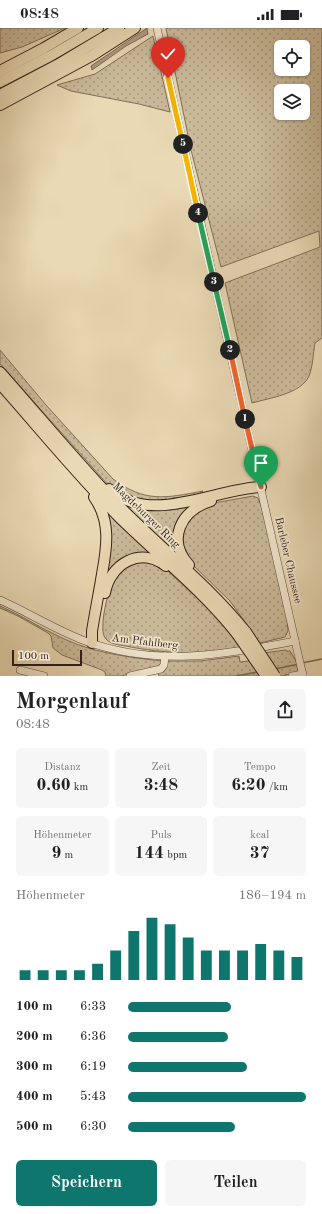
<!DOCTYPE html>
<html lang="de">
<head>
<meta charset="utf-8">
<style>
	:root { --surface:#fff; --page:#f6f6f6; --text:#202124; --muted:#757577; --accent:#0f766e }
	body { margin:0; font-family:"Old Standard TT",serif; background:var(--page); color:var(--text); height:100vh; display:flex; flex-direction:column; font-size:15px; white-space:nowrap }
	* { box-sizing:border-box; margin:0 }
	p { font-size:13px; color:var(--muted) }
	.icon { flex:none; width:22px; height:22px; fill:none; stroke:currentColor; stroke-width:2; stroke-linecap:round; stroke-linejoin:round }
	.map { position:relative; height:648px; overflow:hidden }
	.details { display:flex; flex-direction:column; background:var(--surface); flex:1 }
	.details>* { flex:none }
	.fabs { position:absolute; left:274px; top:12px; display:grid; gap:8px }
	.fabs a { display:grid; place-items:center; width:36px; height:36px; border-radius:6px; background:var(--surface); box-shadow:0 1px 3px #0004; font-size:20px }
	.scale { position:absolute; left:12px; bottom:10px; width:70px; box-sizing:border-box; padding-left:4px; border:2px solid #352219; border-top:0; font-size:11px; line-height:14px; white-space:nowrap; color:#352219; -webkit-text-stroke:3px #f1e6ce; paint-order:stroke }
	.pin { position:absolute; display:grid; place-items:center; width:34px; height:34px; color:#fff; margin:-41px -17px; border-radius:50% 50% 50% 0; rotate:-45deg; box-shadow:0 0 4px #0007 }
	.pin .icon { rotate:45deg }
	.km { position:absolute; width:20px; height:20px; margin:-10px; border-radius:50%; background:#222; color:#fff; font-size:11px; line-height:20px; text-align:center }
	.round { display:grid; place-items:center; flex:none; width:42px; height:42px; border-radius:6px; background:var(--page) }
	.head { display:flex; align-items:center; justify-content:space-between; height:68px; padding:0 16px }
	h1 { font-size:22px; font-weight:600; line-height:30px }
	.figures { display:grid; grid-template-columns:repeat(3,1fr); gap:6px; height:68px; padding:4px 16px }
	.figures div { display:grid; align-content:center; border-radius:6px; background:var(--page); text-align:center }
	.figures b { font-size:17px; font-weight:600 }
	.figures small { font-size:11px; font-weight:400 }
	.figures p { font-size:11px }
	.chart { height:112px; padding:8px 16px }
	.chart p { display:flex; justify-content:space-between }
	.chart svg { width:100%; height:72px; margin-top:4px; stroke:var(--accent); stroke-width:6 }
	.cta { display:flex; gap:8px; margin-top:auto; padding:8px 16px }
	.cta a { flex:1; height:46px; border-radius:6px; background:var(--accent); color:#fff; font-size:16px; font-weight:600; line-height:46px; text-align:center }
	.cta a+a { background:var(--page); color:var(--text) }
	ul { padding:0 16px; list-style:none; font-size:13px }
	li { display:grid; grid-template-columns:64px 48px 1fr; align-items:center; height:30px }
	li i { height:10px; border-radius:5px; background:var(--accent) }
	.status { display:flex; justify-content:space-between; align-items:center; height:28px; padding:0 20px; background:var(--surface); direction:ltr }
	.status svg { height:11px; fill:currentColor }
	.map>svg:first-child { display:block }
</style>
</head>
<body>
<div class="status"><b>08:48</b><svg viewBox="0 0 49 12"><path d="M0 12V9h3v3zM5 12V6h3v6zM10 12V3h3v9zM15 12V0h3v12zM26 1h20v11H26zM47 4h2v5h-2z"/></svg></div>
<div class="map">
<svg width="322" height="648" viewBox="0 0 322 648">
	<defs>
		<pattern id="grass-dots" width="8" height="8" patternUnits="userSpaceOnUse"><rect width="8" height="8" fill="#caba9a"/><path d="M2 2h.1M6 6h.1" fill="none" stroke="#a5977d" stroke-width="1.8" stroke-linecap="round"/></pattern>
	</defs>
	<rect width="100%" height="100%" fill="#e9d9b4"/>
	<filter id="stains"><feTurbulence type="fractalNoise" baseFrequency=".005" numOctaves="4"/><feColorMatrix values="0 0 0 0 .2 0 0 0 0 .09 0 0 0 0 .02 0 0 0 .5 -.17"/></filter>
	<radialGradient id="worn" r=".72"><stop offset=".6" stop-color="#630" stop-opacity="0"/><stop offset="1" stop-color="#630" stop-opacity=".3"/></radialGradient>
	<g fill="url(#grass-dots)" stroke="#806e5a" fill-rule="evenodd">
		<path d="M0,0H65L22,19L0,25Z"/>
		<path d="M166,0H322V310L315,315C313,326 313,338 309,348C301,366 269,370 252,375L225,255L320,219L319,203L221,239L191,122ZM281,19H303V41H281ZM281,63H303V85H281Z"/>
		<path d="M153,8L170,84L139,76L71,63L57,57L95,46Z"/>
		<path d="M0,322L46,377L113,451C145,475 166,470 203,463L193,470L139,474L110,459L0,336Z"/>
		<path d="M253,468L258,470L262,480L287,590L288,603L285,609L260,615L230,573L192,536L184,522L182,505L191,487L214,475Z"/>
		<path d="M218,469L186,485L179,528L122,475Z"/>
		<path d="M104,481L152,527H142L105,554Z"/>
		<path d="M145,533L164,540L168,543C193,567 222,590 240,619C202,627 164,626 126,618C119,617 110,616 106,611C97,604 109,556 116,547C124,538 134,535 145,533Z"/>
		<path d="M0,578C21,587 40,600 60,609C93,625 127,629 162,633L161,638L121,648H106L105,644L102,642L62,627L53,620L51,608L48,605L18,588L0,580Z"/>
		<path d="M286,622V623H290L296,633L298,644L283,648H159L158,644L168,633H200L239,628L240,634L249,633L248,627Z"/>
	</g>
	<path fill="#ac9b7f" stroke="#7c6b56" d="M147,0L148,6L126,18L92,42L91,38Z"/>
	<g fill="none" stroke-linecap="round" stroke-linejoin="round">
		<g stroke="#7c6b56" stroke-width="1.5">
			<path d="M302,635L322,631"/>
			<path d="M275,641L299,636"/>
			<path d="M236,648L258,644"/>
		</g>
		<g stroke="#625040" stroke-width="8">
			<g id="minor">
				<path d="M157,0L303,648"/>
				<path d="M0,572C29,585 56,602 85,613C156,639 224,627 295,613"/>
				<path d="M20,642L44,648"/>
				<path d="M130,648L161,641L164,637L165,628"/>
				<path d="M292,648L303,646"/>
			</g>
		</g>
		<g stroke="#352219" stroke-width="12">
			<g id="highway">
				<path d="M0,43L44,20L78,0"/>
				<path d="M0,54L52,27L98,0"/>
				<path d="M0,67L57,37L119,0"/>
				<path d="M0,77L93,27L135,0"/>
				<path d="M0,344C40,389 79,437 121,480C163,522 209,558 246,604"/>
				<path d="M0,356C40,401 78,448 121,491C160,529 203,563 237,606"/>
				<path d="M109,461C151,498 213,461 261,459"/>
				<path d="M189,537C166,512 181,482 211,473"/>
				<path d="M105,565C110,536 140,518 166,538"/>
				<path d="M92,615V603C95,584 99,565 102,546C107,519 111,493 94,469"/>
			</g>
		</g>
		<use href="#minor" stroke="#f1e6ce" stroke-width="7"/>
		<use href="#highway" stroke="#e9d9b4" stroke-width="10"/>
		<g stroke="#352219" stroke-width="12" stroke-linecap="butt">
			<g id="highway-bridge">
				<path d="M246,604L275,648"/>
				<path d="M237,606L266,648"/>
			</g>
		</g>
		<use href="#highway-bridge" stroke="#e9d9b4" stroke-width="10"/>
	</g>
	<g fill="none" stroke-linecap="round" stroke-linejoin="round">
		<g stroke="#fff" stroke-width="8">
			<path id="split-1" d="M245,391L261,459"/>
		</g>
		<g stroke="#fff" stroke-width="8">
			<path id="split-2" d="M230,322L245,391"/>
		</g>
		<g stroke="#fff" stroke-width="8">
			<path id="split-3" d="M214,254L230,322"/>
		</g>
		<g stroke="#fff" stroke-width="8">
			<path id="split-4" d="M198,185L214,254"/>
		</g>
		<g stroke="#fff" stroke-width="8">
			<path id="split-5" d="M183,116L198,185"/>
		</g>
		<g stroke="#fff" stroke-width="8">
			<path id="split-6" d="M168,50L183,116"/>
		</g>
		<use href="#split-1" stroke="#f0652b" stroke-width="5"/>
		<use href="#split-2" stroke="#f0652b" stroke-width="5"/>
		<use href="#split-3" stroke="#22a559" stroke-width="5"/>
		<use href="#split-4" stroke="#22a559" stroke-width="5"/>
		<use href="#split-5" stroke="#f5b400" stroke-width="5"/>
		<use href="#split-6" stroke="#f5b400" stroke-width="5"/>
	</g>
	<g text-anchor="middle" stroke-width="3.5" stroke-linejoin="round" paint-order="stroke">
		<g font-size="11" fill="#352219" stroke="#f1e6ce">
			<text transform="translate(147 487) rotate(44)" y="4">Magdeburger Ring</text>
			<text transform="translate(289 532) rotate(77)" y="4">Barleber Chaussee</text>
			<text transform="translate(145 613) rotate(7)" y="4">Am Pfahlberg</text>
		</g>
	</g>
	<rect width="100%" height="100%" filter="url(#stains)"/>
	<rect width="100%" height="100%" fill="url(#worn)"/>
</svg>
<div class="fabs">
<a><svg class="icon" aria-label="locate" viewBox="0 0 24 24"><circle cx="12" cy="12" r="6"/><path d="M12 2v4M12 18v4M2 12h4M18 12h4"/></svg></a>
<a><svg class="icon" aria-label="layers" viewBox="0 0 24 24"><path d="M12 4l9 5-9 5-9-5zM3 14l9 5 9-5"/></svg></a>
</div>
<div class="scale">100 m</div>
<div class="pin" style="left:261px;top:459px;background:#1e9e55"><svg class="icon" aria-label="arrive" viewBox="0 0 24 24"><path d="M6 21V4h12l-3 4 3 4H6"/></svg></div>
<div class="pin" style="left:168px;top:50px;background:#d93025"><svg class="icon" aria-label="check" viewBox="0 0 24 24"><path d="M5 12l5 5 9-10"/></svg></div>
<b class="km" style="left:245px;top:391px">1</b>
<b class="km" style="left:230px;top:322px">2</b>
<b class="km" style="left:214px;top:254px">3</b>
<b class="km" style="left:198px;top:185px">4</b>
<b class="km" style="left:183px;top:116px">5</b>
</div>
<section class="details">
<div class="head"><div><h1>Morgenlauf</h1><p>08:48</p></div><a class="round"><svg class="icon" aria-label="share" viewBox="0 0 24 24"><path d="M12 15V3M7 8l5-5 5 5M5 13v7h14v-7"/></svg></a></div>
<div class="figures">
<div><p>Distanz</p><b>0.60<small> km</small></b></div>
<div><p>Zeit</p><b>3:48</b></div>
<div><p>Tempo</p><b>6:20<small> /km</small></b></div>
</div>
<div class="figures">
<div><p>Höhenmeter</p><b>9<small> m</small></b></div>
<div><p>Puls</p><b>144<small> bpm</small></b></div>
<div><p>kcal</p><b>37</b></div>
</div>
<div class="chart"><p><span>Höhenmeter</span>186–194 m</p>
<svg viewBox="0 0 160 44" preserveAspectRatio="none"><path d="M5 44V38M15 44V38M25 44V38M35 44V38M45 44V34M55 44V26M65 44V14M75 44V6M85 44V10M95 44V18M105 44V26M115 44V26M125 44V26M135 44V22M145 44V26M155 44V30"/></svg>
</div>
<ul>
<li><b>100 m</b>6:33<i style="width:58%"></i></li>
<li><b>200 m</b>6:36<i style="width:56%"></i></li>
<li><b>300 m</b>6:19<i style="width:67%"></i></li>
<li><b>400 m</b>5:43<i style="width:100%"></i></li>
<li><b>500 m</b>6:30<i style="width:60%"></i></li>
</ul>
<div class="cta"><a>Speichern</a><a>Teilen</a></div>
</section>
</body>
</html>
